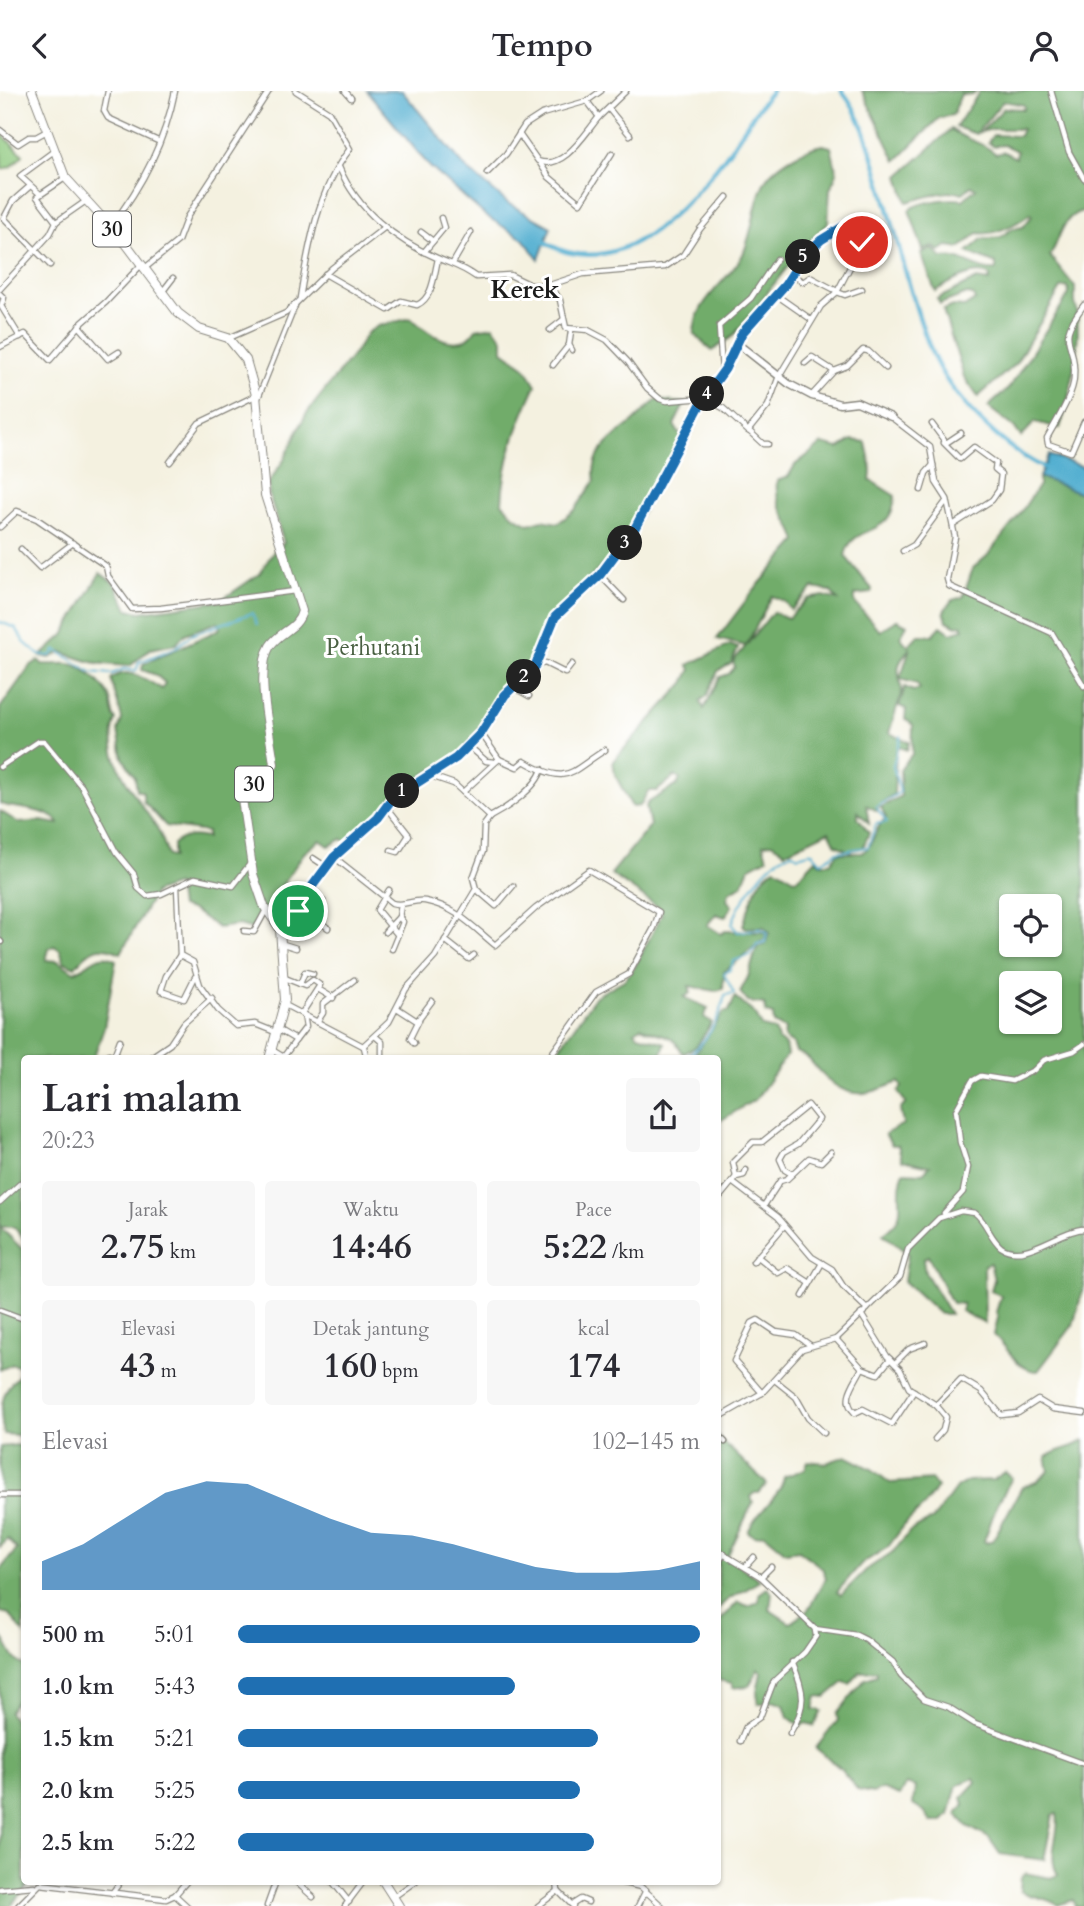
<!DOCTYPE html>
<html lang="id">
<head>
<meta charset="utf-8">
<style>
	:root { --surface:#fff; --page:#f7f7f7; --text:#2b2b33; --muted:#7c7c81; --accent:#1f6fb2 }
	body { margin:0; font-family:Cardo,serif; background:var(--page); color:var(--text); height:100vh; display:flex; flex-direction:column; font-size:26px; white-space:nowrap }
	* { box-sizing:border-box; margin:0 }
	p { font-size:23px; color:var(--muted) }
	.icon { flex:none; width:38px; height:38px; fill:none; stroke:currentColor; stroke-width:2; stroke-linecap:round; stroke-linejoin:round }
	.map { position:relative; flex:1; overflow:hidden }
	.details { position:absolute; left:21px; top:964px; width:700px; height:830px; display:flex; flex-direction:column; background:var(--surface); border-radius:7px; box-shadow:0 2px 5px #0004 }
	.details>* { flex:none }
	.fabs { position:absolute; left:999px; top:803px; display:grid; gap:14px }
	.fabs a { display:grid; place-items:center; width:63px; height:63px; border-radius:7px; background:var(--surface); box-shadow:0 2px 5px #0004; font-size:35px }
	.pin { position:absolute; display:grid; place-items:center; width:60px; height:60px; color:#fff; margin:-30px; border:4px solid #fff; border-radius:50%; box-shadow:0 2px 7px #0007 }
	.km { position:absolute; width:35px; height:35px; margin:-18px; border-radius:50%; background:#222; color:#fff; font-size:19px; line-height:35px; text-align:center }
	.round { display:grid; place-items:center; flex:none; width:74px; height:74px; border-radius:7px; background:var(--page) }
	.overview { display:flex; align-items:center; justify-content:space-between; height:119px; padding:0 21px }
	h1 { font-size:38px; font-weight:600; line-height:52px }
	.figures { display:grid; grid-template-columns:repeat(3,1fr); gap:10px; height:119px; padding:7px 21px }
	.figures div { display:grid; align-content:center; border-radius:7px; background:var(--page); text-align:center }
	.figures b { font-size:35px; font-weight:600 }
	.figures small { font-size:19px; font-weight:400 }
	.figures p { font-size:19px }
	.chart { height:196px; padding:14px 21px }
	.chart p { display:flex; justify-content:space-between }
	.chart svg { width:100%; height:126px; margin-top:7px; fill:var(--accent); opacity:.7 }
	ul { padding:0 21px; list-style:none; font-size:23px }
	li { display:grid; grid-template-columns:112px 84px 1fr; align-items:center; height:52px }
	li i { height:18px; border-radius:9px; background:var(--accent) }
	header { display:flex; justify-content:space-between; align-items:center; height:91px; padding:0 21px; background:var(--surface); font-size:32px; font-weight:600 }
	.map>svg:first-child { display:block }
</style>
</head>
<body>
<header><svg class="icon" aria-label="back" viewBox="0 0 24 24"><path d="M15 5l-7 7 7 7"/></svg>Tempo<svg class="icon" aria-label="person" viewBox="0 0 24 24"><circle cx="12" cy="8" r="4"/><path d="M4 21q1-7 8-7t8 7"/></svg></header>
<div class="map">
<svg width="1084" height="1815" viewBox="0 0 1084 1815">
	<rect width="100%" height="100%" fill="#fff"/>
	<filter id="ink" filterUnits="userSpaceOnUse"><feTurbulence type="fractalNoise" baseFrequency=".0143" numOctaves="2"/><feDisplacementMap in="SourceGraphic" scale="14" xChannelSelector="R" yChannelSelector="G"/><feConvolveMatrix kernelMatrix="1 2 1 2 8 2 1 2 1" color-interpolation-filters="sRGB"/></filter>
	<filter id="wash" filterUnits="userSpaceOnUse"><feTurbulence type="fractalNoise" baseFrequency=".00686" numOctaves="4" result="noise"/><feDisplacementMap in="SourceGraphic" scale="28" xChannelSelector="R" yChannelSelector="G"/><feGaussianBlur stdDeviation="1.57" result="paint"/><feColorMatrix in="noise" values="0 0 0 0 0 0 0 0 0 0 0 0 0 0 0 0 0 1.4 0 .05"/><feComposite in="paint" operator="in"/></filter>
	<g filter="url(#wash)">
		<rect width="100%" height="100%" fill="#f4f1e0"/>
		<path fill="#8cc77b" stroke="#54724c" stroke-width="2" d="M0,41L23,64L11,76L2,78Z"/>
		<g fill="#71ac6b" stroke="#466444" stroke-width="2" fill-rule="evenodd">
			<path d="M862,0H976L972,4L961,3L953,24L939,27L896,70Z"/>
			<path d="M980,0H1084V120C1062,123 1060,149 1050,165L1075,196V212C1084,237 1070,308 1060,337L1035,331L1021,346L1014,336L988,316L1009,297L1069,203L1068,196L1061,197L1016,272L978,306L964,286L943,219L952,215L964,216L975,209L973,204L967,203L940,213L937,208L977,188L989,190L990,185C974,176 950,192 935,200L921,162L933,158L942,167C963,163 976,181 996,179V173L967,161L982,148L1001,146L1011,138L1023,136L1032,125L1030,123C1017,133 994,145 978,142L960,157L948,155L939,160L933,155L923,159L909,119C918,111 951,106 963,109L976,97L971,95L963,102C944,98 926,107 907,111L899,85L951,38C966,50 982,50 996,63L1004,61L1016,67L1017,60L1004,54L993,55L988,51L993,44L1019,45L1022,38H993L981,41L1004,17L1024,18V14L1003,10L976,43L956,36Z"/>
			<path d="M823,54L831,56L837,82L830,98L828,132L801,159L733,245L712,260L694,243C694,211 725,193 741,167C754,145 754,98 771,82C783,70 807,56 823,54Z"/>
			<path d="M411,227C428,243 460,265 476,238L493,235L503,248V260L525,276L536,294C518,333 504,368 502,412L514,425L529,433L542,429L558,432L574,420L595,390C589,363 613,347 632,332C640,325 647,316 657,309L685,312L674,334L682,347L644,419L616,461L555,522L528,578L498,611L463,660L398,700L379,723L347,751L342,748L329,755L320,749L304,762L253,838L239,834L218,837L194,820L180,816L177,794L155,801L121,862C98,852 90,857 75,876L64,871L60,859L54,855L49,858L46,869L58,870L74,881C90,875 98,858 116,869L104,937L93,968H24V1148L14,1136H0L24,1160V1349L17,1344L4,1343C0,1328 0,1308 9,1295C14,1288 20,1285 24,1278L13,1273L0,1279V720L19,732L41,730L59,733C54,718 14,718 0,713V617L30,575L39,569L42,573C52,574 61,572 70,573C83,574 101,592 108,603C113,612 110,621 116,629C101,666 137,706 155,734C162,743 164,754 168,765L173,766V753C185,744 193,744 207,747V741L166,735L143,710V701L137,699L135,686L123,667L118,640L122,628L111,588C129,574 146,589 162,598L165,592L156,584L142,579L143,573L214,541L220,537L218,531L185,543L176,553L150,558L130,575C100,573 91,573 62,561L50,567L41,565L64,544L100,482L115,493L128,518L140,521L220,510L259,483L276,457L284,452L269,403V391L284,369L306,323L356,260L367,242L378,235Z"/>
			<path d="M852,349L866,351C868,364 873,376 870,389L895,405C892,450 852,430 845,465L872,498L871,502L855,504V512L880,540L897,529L907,534L900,546L908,555L918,544H933L941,535L951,542L964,538L962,534L957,535L947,530L944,520L952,509L963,506L973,477L987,465L1019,424L1039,394V386L1084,403V1195L1073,1234L1038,1280C1018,1281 1008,1256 994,1244L998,1226L996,1221L1001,1205L991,1199L994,1189L990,1172L984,1174L985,1233L961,1220L963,1213L952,1212L928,1165L923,1168L925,1181L950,1223H940L904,1190L908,1163L883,1143C887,1139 893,1136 896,1131C905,1118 895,1100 904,1081L923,1082L930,1075L902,1069L898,1054H892L885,1043L903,1033L900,1019L906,1012L898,1001L902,996L899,991C868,1003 851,1011 824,985C812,975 812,966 796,961L793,953L784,947L785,938L774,932L773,924L766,922L764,913L748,911L740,901L748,886L757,856L765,853L769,842L764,836L746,837L743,834C750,815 756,785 776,777L796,789L816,768L820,772H830L838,762H862C876,752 873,737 886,727L881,716L901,705L900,679L912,663L913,634L905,628L906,618L899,615L905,596L913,600L920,598L917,593L900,588L910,557C894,576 898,579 902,600L889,642L909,651L907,659L900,656L896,661L894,703L879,714L877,720L866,714L869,732L858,721V727L869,742L863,757L849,760L836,754L829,740L785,761L772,752L763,753L767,767L749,777L742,794L729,801L727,809L732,815L725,826L716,823L707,834L721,843L725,840L765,841L766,846L724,881L723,898L715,900L689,895L691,902L684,906L708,917L704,926L712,932L696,956L683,963C671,939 660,946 641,936L635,940L638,944L665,952L660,968H551L596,905L624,889L636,874L662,823L659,817L611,783L650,735L646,715L649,711L677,694L680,688L675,685L657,700H648L640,715L632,716L615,684L613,670L684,592L691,578L688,574L730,554L738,557L731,573L718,580L707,605L700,610L704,618L720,586L729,583L735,576L733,571L773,521L788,527L808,508L824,505L838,509L830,500L813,497L791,519L784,510L772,505L746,555L717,548L754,499L797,450C790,427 774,418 777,390L788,386L795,374L822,353L839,357ZM1012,816H1050V854H1012ZM1012,892H1050V931H1012Z"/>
			<path d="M735,906L756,924L762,936L775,939L778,949L785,954L787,964L756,1008L718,1031V968H687L695,963L724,921L729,920Z"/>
			<path d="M718,1346L767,1393L759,1402H754L751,1406L753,1411L727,1466L760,1489C744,1503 731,1502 718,1518Z"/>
			<path d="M1084,1349V1815H1075L1073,1809L1058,1814C1041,1804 1034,1808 1020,1800L1021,1786L1026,1782L1051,1787L1058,1784C1046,1763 1061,1744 1057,1723L1053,1724L1044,1769L1000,1763L989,1747L967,1735L956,1723L964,1714L962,1706L976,1691L974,1687L957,1694L949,1724L942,1731H931L924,1721L913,1714L915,1696L906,1693L899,1705L881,1698L873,1702L858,1699L840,1677L816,1657L838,1629L837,1623L865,1588L877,1584V1580L860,1581L850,1593L844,1591L826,1606L817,1605L814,1618L822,1620L814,1635L806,1632L800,1635L788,1626L784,1614L773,1610L758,1613L757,1601L761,1581L758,1578L749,1595L733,1597L732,1592L718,1589V1554L723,1545L718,1532L738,1511L748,1515L759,1511V1503L767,1497L772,1502L770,1519L790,1532L807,1520L826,1487L822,1477L799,1459L786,1461L764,1443L755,1445L748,1441C756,1420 780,1408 784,1386L805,1378L808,1370L826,1372L846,1365L872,1378L890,1392L932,1389L937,1396L925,1414L906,1432L888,1456L860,1474L837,1501L841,1504L866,1479L894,1460L910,1440L933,1428L957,1396L968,1390L993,1389L1005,1381L1012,1387L997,1414L984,1450L987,1452L993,1449L1022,1396L1036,1391L1049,1380L1046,1366C1060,1357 1069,1359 1084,1349Z"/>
			<path d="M17,1354L24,1357V1542L9,1523L0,1521V1479L17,1458L8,1448L0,1456V1356Z"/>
			<path d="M0,1544C10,1554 11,1570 24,1574V1599L9,1621L18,1635L24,1632V1790H32L11,1815H0Z"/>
		</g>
		<g fill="#52afd0" stroke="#376676" stroke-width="2">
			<path d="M367,0H402L466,77L509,113L551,136L539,168L523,148L486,125L430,76Z"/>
			<path d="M1049,364L1084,376V403L1039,386Z"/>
		</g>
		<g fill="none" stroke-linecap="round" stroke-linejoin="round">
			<g stroke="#52afd0" stroke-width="2">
				<path d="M0,531L16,537L24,551L39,564L51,565L56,559L91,581L112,583L124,578L136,580L139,571L175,557L191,544L252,522L257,533"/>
				<path d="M683,968C705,955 720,928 725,904L734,902L724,883L730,879L734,870L750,864L757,853L765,851L767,841L760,838L738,841L732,834C737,813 770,764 793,762L798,765L812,761L821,771L837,761L868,756L876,733L887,731L876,716L900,701L893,675L901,645"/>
			</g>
			<g stroke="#52afd0" stroke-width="4.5">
				<path d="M842,0C863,26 872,62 881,93C898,148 911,210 932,262C950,306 1004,359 1047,378"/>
				<path d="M543,150C550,154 559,159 567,161C633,178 689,113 725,66C741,45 754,19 772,0"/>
			</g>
		</g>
	</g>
	<g filter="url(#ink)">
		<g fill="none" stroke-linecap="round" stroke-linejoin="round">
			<g stroke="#88867e" stroke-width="7">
				<g id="minor">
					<path d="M108,0L104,20L108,27L158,50"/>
					<path d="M296,0L329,21L350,58C318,98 308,157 300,207"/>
					<path d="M345,0L351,7"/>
					<path d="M1051,0L1069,61L1084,88"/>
					<path d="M587,10L599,26L626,0"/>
					<path d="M609,18L630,44"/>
					<path d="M0,39L18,53L29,46H36L47,40"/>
					<path d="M519,43L538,70C564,80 585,42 599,26"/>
					<path d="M540,72L549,86L580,112L612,62"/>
					<path d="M339,76C357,119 395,149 437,167C455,175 459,174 476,186L510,184L531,194H550L560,209L566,237L588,239L607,249L628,271L647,297L660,308L667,310L704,307L723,317L748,340L768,315L779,285L821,215L837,201"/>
					<path d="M487,82L506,63L525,34L542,23L587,10L601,0"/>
					<path d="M29,96L13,110L4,127L50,174"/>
					<path d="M40,103L20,85L54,60"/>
					<path d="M56,131L37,106L65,87"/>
					<path d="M110,136C142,96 165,50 175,0"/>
					<path d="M421,141L433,150"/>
					<path d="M424,161L444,137L441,127"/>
					<path d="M453,172L471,141"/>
					<path d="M145,177L178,150L187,126L269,0"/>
					<path d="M325,183L388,219L401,210L417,214C433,207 434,184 438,168"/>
					<path d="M792,183L803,191L810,186L837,200"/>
					<path d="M550,194L583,183L665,176L683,164L700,138L727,106"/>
					<path d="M0,198L50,143L56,131L86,110"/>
					<path d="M163,200L173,187"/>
					<path d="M0,203L4,207L1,215L20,246"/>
					<path d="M519,204L526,192"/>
					<path d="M775,207L779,206L812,229"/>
					<path d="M1084,214C1053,254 1077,247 1074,286C1074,303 1055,332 1047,347L1048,353L1071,361L1084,331"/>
					<path d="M79,235L108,268L119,261"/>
					<path d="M550,239L563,229"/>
					<path d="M571,240L569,254L572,259"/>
					<path d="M229,247L286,222L332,177L384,137"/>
					<path d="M738,253L748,233L785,194L803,166L822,149L852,130L862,153L837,201L845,204L862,198"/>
					<path d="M0,256L25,243L50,269L82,232L106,211L141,174"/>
					<path d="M805,272L812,266L834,280"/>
					<path d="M553,274L569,254"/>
					<path d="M722,281L719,235L751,207L777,168"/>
					<path d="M812,304L834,280L847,275L863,259L868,260L886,277"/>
					<path d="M258,307L295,215"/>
					<path d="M891,326L930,356L936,391L947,408L955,446L947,488L949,495L1052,542L1084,595"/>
					<path d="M932,333L946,352L961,342"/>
					<path d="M749,340L763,353H768"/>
					<path d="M944,352L960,368L974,356L996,372L995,378L1001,383L999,399L992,409L953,434"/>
					<path d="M170,371L199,332L255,305"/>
					<path d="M921,399L926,382L933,374"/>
					<path d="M0,436L17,420L37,428L106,475L108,485L132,518L161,517L295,500"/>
					<path d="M21,458L40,477L73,452"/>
					<path d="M903,460L914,454L947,409"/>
					<path d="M600,484L624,509"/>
					<path d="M536,574L545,572L565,582L572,573"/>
					<path d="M513,596L529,605"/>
					<path d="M481,642L499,668"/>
					<path d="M470,656L486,670L494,671"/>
					<path d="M0,676L39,650H44L82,696L116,761L134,783L138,797L147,805L161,803L195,787L233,795L250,773"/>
					<path d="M463,701L499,668L517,676L524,670C569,696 569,681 605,659"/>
					<path d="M386,715L409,744L398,761L391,759"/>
					<path d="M490,726C507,717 537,697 542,678"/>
					<path d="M334,766L392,812C404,816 413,808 425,810C456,816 472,835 495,854L536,817L589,779L659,821L654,837L629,883L596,901L548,968"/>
					<path d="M313,767L328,777"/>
					<path d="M177,796L180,864L193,871L200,894L218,919L236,935L255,933L275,941"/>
					<path d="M476,798L496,815L513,795"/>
					<path d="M389,799L377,819L397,843"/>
					<path d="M308,802L323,810"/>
					<path d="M294,821H308L328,837"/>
					<path d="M274,826L279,819L290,826"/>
					<path d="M280,838L334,766L378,727L392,708L456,667L481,642L505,604L535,575L555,526L600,484L635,437L704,307"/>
					<path d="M244,840L254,841L266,819"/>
					<path d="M385,841L400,825"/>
					<path d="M445,849L469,868L474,864"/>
					<path d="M0,850L1,851"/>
					<path d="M280,852L296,857"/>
					<path d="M392,858L403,831L399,826L401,814"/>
					<path d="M180,864L166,885L161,900L184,908L195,886"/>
					<path d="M285,887L300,893L305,881L313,883"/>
					<path d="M300,893L305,895L313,889L320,894L302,922"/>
					<path d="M318,898L333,907"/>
					<path d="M285,914L363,955L389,931L406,898L435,866L476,798L473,787L483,760L484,734L490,726L454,693L428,684"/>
					<path d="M397,917L417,930L432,910"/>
					<path d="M317,931L323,922V913L354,889"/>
					<path d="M279,939L296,949L284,965"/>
					<path d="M375,945L382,951V968"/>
					<path d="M296,949L306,936L304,924"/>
					<path d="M414,952L410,947L419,929"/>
					<path d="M364,956L367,968"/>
					<path d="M272,959L287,968"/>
					<path d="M109,963L122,968"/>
					<path d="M114,965L120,949"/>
					<path d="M148,968L170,953L184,932L212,907"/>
					<path d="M736,1086L733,1071L753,1051H762L808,1014L819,1028L798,1053L784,1061L780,1068L785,1079L792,1083"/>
					<path d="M732,1091L778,1126L812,1166L832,1178L843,1195L867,1218"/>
					<path d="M718,1108L736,1086L744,1084L746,1079"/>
					<path d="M0,1111L24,1089"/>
					<path d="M765,1113L780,1090L787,1088L809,1067L821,1071L831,1061"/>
					<path d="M944,1122L963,1101L968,1076L960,1051L956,1019L972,990L981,985L1012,990L1034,979L1044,969L1074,960L1084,953"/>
					<path d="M757,1165L778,1182L787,1177L810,1192"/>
					<path d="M753,1171L784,1135"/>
					<path d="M803,1205L822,1172"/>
					<path d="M0,1219L24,1228"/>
					<path d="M861,1223L887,1265L900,1278L909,1297L936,1314L946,1326L943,1339L935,1348"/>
					<path d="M836,1248L862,1277L878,1283L890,1268"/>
					<path d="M895,1272L909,1258L925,1252"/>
					<path d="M862,1277C855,1292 840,1308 855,1322L863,1318L892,1333L914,1300"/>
					<path d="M776,1290L796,1306L808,1327L824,1342"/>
					<path d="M762,1302L734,1270L752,1232L758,1229L776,1241L796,1244L810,1254"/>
					<path d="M936,1314L961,1288L981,1300L1001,1324L1018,1322L1038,1309L1053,1318L1084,1322"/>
					<path d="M718,1327L762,1302L802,1258L836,1248L900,1186L908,1158L939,1127L961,1120L975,1122C986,1130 990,1147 1001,1156C1025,1172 1059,1139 1084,1138"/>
					<path d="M718,1344L725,1351"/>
					<path d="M0,1404H24"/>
					<path d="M718,1460L761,1486L815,1538L856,1544L866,1549L893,1571L901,1585L924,1608L948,1616L975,1633L1084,1673"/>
					<path d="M718,1473L724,1462"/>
					<path d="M746,1475L754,1466"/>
					<path d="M761,1486L771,1476"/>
					<path d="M790,1642C807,1615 805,1600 792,1571"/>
					<path d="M740,1650L746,1636L760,1626L774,1590L805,1561L816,1545L815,1539"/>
					<path d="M295,1790L313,1806"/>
					<path d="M332,1790L349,1811"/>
					<path d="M615,1790L641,1796L662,1815"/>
					<path d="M0,1798L34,1795"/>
					<path d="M558,1800L573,1815"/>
					<path d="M112,1802L121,1790"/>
					<path d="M175,1804L187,1815"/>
					<path d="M395,1805L416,1790"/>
					<path d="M573,1813L581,1808L588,1811"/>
					<path d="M18,1815L40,1793L166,1808L175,1804L187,1790"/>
					<path d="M267,1815L276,1790"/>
					<path d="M345,1815L364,1790"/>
					<path d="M538,1815L558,1800L557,1790"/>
					<path d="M638,1815L646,1799"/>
				</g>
			</g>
			<g stroke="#88867e" stroke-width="9">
				<path id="major" d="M704,307L725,278L738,253L789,293L812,305L840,313L857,311L891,326"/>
			</g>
			<g stroke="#88867e" stroke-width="10">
				<g id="highway">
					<path d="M32,0L65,86L127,154L178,222L199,238L228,247L246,269L256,304L265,404L302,520C298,538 280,540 270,555C254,581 271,645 274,673C267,688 248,692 242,708L253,783L264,815L280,838L285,909L269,968"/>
					<path d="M383,1790L399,1815"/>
				</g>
			</g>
			<use href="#minor" stroke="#fff" stroke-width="4.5"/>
			<use href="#major" stroke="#fff" stroke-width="6"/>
			<use href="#highway" stroke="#fff" stroke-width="8"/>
		</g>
	</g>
	<g fill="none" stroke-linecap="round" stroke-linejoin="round" filter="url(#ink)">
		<g stroke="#fff" stroke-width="14">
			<path id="route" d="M298,820L293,821L334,766L378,727L392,708L456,667L481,642L505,604L535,575L555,526L600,484L635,437L704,307L725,278L742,242L785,194L803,166L821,149L852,130L862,151"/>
		</g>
		<use href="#route" stroke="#1f6fb2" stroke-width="9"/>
	</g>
	<g text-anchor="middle" stroke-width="6" stroke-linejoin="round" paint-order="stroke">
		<g fill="#fff" stroke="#606060" stroke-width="2">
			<rect x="93" y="120.5" width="38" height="35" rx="5"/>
			<rect x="235" y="675.5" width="38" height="35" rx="5"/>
		</g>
		<g font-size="21" font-weight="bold" fill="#1c1c1c">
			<text x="112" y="145">30</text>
			<text x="254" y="700">30</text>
		</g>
		<g font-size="23" fill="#496042" stroke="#fff">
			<text x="373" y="564">Perhutani</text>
		</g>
		<g font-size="26" font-weight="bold" fill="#1c1c1c" stroke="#fff">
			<text x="525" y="207">Kerek</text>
		</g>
	</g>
</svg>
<div class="fabs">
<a><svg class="icon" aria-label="locate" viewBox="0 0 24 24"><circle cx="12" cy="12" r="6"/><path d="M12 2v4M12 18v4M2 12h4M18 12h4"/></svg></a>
<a><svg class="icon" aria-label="layers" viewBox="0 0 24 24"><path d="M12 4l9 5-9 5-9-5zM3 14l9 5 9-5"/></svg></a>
</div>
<div class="pin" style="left:298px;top:820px;background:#1e9e55"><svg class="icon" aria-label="arrive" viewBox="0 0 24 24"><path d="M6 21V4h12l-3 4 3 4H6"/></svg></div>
<div class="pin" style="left:862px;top:151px;background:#d93025"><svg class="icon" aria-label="check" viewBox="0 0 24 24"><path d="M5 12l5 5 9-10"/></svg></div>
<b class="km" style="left:402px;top:700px">1</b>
<b class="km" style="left:524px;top:586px">2</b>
<b class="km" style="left:625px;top:452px">3</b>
<b class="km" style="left:707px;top:303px">4</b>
<b class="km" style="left:803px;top:166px">5</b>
<section class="details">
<div class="overview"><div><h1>Lari malam</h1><p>20:23</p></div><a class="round"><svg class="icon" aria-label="share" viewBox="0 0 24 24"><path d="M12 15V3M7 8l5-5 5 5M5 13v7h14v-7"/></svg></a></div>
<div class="figures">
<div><p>Jarak</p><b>2.75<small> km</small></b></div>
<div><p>Waktu</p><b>14:46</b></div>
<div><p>Pace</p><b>5:22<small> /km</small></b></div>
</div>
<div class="figures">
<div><p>Elevasi</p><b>43<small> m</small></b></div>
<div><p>Detak jantung</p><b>160<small> bpm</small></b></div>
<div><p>kcal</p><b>174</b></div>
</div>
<div class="chart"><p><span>Elevasi</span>102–145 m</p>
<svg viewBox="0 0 160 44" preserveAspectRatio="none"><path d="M0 44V34L10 28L20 19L30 10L40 6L50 7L60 13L70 19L80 24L90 25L100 28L110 32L120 36L130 38L140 38L150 37L160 34V44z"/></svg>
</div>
<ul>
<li><b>500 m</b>5:01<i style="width:100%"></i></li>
<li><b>1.0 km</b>5:43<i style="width:60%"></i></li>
<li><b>1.5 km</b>5:21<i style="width:78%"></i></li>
<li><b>2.0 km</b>5:25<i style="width:74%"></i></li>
<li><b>2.5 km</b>5:22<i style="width:77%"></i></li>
</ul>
</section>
</div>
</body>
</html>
